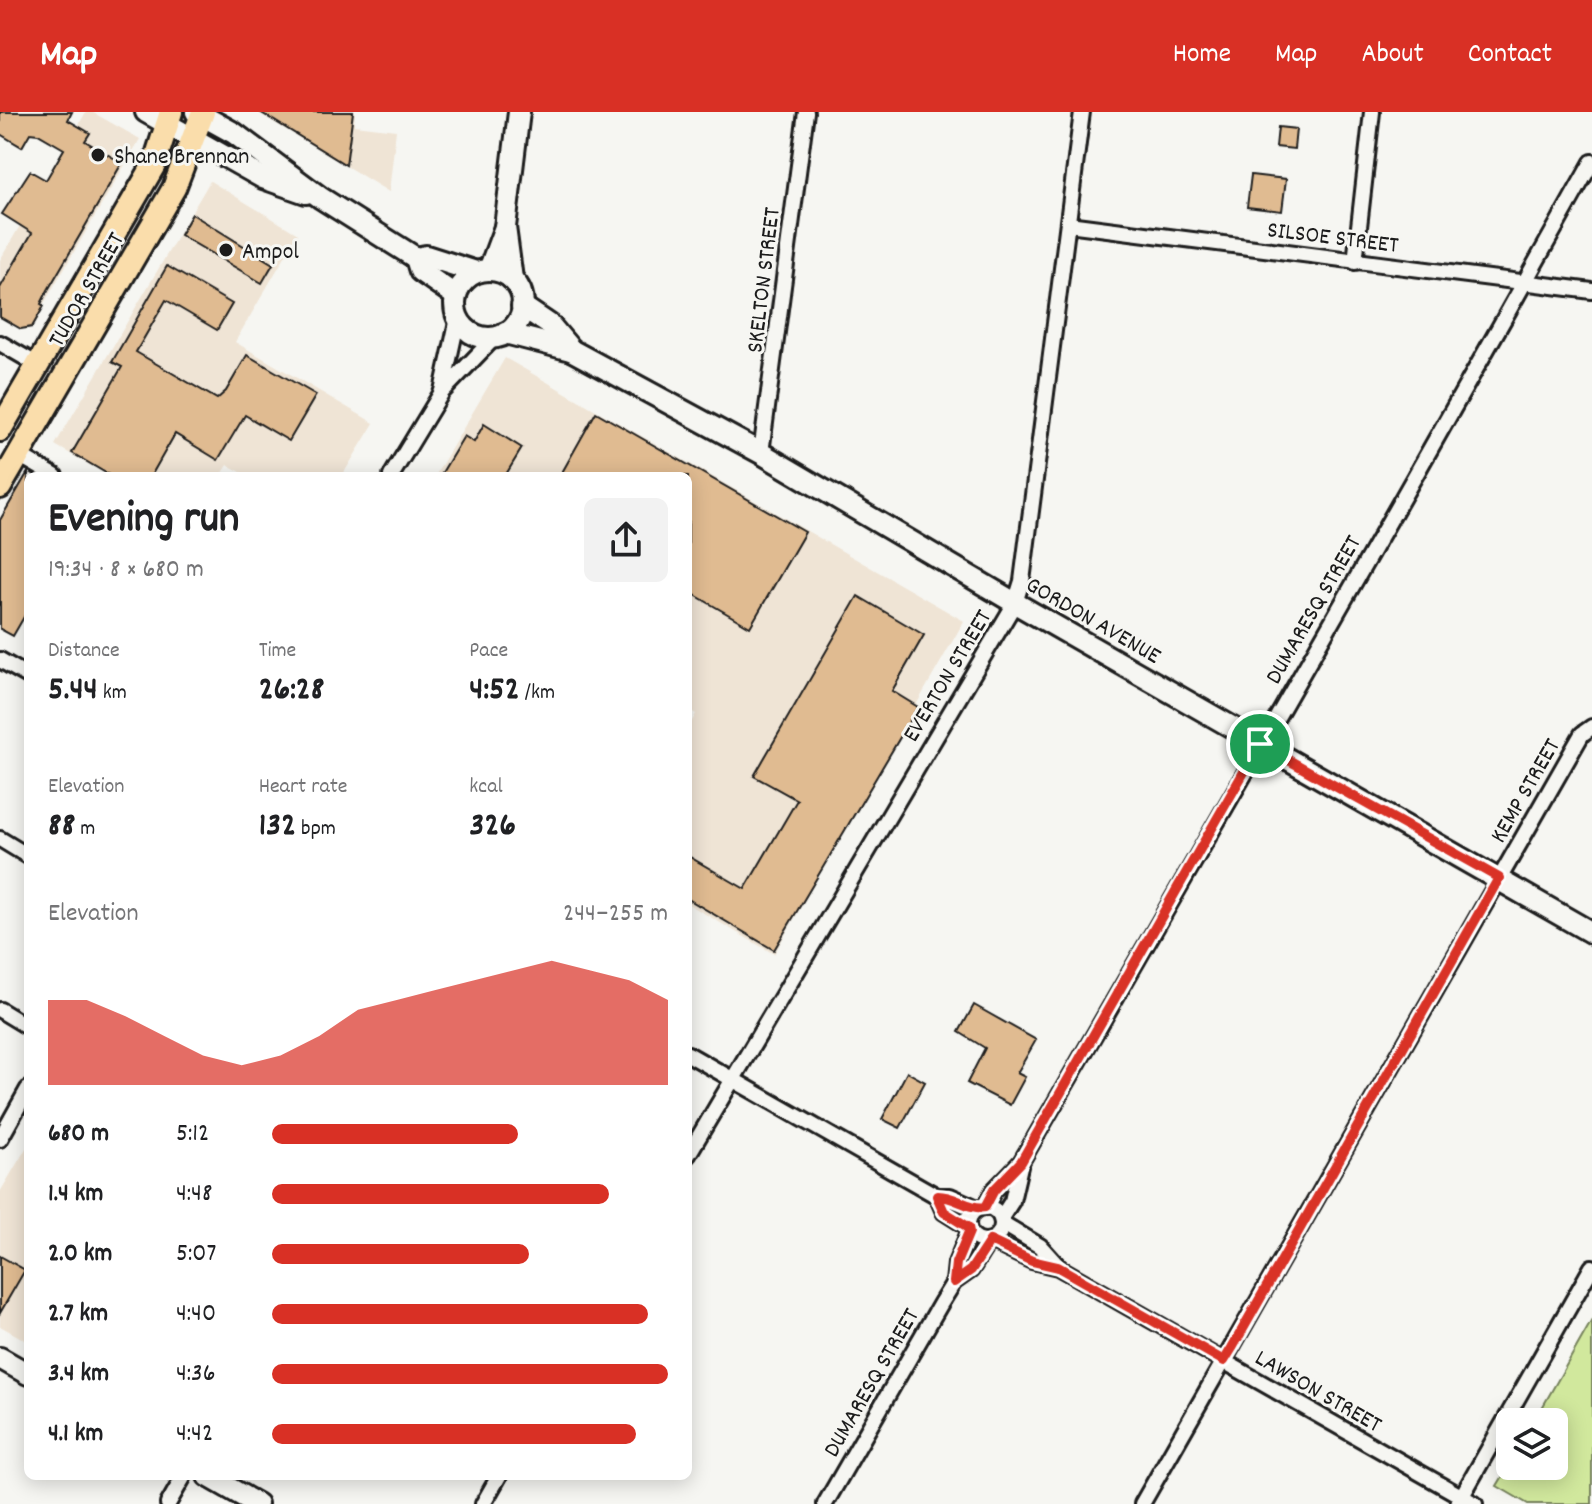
<!DOCTYPE html>
<html lang="en">
<head>
<meta charset="utf-8">
<style>
	:root { --surface:#fff; --page:#f2f2f2; --text:#202124; --muted:#757577; --accent:#d93025 }
	body { margin:0; font-family:Dekko,sans-serif; background:var(--page); color:var(--text); height:100vh; display:flex; flex-direction:column; font-size:30px; white-space:nowrap }
	* { box-sizing:border-box; margin:0 }
	p { font-size:26px; color:var(--muted) }
	.icon { flex:none; width:44px; height:44px; fill:none; stroke:currentColor; stroke-width:2; stroke-linecap:round; stroke-linejoin:round }
	.map { position:relative; flex:1; overflow:hidden }
	.drawer { position:absolute; left:24px; top:360px; width:668px; height:1008px; display:flex; flex-direction:column; background:var(--surface); border-radius:12px; box-shadow:0 4px 20px #0003 }
	.drawer>* { flex:none }
	.controls { position:absolute; left:1496px; top:1296px; display:grid; gap:16px }
	.controls a { display:grid; place-items:center; width:72px; height:72px; border-radius:12px; background:var(--surface); box-shadow:0 4px 20px #0003; font-size:40px }
	.pin { position:absolute; display:grid; place-items:center; width:68px; height:68px; color:#fff; margin:-34px; border:4px solid #fff; border-radius:50%; box-shadow:0 2px 8px #0007 }
	.round { display:grid; place-items:center; flex:none; width:84px; height:84px; border-radius:12px; background:var(--page) }
	.summary { display:flex; align-items:center; justify-content:space-between; height:136px; padding:0 24px }
	h1 { font-size:44px; font-weight:700; line-height:60px }
	.metrics { display:grid; grid-template-columns:repeat(3,1fr); gap:12px; height:136px; padding:8px 24px }
	.metrics div { display:grid; align-content:center }
	.metrics b { font-size:34px; font-weight:700 }
	.metrics small { font-size:22px; font-weight:400 }
	.metrics p { font-size:22px }
	.chart { height:224px; padding:16px 24px }
	.chart p { display:flex; justify-content:space-between }
	.chart svg { width:100%; height:144px; margin-top:8px; fill:var(--accent); opacity:.7 }
	ul { padding:0 24px; list-style:none; font-size:26px }
	li { display:grid; grid-template-columns:128px 96px 1fr; align-items:center; height:60px }
	li i { height:20px; border-radius:10px; background:var(--accent) }
	header { display:flex; align-items:center; gap:48px; box-sizing:border-box; height:112px; padding:0 40px; background:var(--accent); color:#fff }
	header strong { font-size:38px }
	nav { display:flex; gap:44px; margin-inline-start:auto; font-size:28px }
	.map>svg:first-child { display:block }
</style>
</head>
<body>
<header>
<strong>Map</strong>
<nav><a>Home</a><a>Map</a><a>About</a><a>Contact</a></nav>
</header>
<div class="map">
<svg width="1592" height="1392" viewBox="0 0 1592 1392">
	<rect width="100%" height="100%" fill="#f6f6f2"/>
	<filter id="ink" filterUnits="userSpaceOnUse"><feTurbulence type="fractalNoise" baseFrequency=".0125" numOctaves="2"/><feDisplacementMap in="SourceGraphic" scale="16" xChannelSelector="R" yChannelSelector="G"/><feConvolveMatrix kernelMatrix="1 2 1 2 8 2 1 2 1" color-interpolation-filters="sRGB"/></filter>
	<g filter="url(#ink)">
		<g fill="#efe4d5">
			<path d="M86,0H92L140,27L29,217L0,201V148Z"/>
			<path d="M257,0H355L354,13L396,18L389,80Z"/>
			<path d="M210,69L298,122L235,230L374,311L342,364H248L228,353L221,364H109L55,333Z"/>
			<path d="M505,246L964,509L774,842L688,792V616L696,602L688,597V364H435Z"/>
			<path d="M28,1033V1227L27,1229L0,1214V1080Z"/>
		</g>
		<path fill="#d1e89d" stroke="#76825c" stroke-width="2" d="M1592,1208V1392H1528L1497,1374L1510,1352L1554,1354V1310H1534Z"/>
		<g fill="#e0bb91" stroke="#1c1c1c" stroke-width="2">
			<path d="M0,0H72L68,8L90,21L85,29L122,51L48,178L41,192L44,194L32,215L21,217L0,205V176L32,121L2,102L30,59L46,68L64,37L38,22L30,21L22,35L0,22Z"/>
			<path d="M260,0H353L346,53Z"/>
			<path d="M1278,15L1296,17L1294,37L1276,35Z"/>
			<path d="M1251,63L1286,67L1282,99L1247,95Z"/>
			<path d="M192,102L273,152L262,171L180,123Z"/>
			<path d="M167,154L232,192L217,218L166,188L136,240L217,287L226,279L247,243L316,283L289,329L245,303L218,348L175,322L151,364H111L72,341L122,255L112,250Z"/>
			<path d="M596,300L805,420L750,515L688,479V364H560Z"/>
			<path d="M484,312L522,336L505,364H440L464,324L474,330Z"/>
			<path d="M28,360V498L13,524L0,517V408Z"/>
			<path d="M858,484L924,523L892,579L918,595L774,838L688,787V744L745,777L797,688L754,664Z"/>
			<path d="M974,893L1036,928L1017,961L1025,965L1010,993L967,971L985,936L959,920Z"/>
			<path d="M907,960L925,970L900,1016L882,1007Z"/>
			<path d="M0,1144L25,1158L0,1201Z"/>
		</g>
		<g fill="none" stroke-linecap="round" stroke-linejoin="round">
			<g stroke="#1c1c1c" stroke-width="20">
				<g id="street">
					<path d="M1068,112L1592,179"/>
					<path d="M1355,150L1372,0"/>
					<path d="M0,231L38,253"/>
					<path d="M442,279L458,206"/>
					<path d="M761,341L806,0"/>
					<path d="M19,343L55,364"/>
					<path d="M391,364L442,280L495,225"/>
					<path d="M0,548L28,564"/>
					<path d="M0,727L28,744"/>
					<path d="M0,898L28,915"/>
					<path d="M688,942L937,1084H950L977,1096"/>
					<path d="M0,1027L28,977"/>
					<path d="M688,1043L1015,491L1022,469L1082,0"/>
					<path d="M937,1084L944,1100L968,1115"/>
					<circle cx="985" cy="1112" r="17"/>
					<path d="M985,1095L994,1078L1021,1050C1213,717 1405,385 1592,50"/>
					<path d="M1001,1106L1012,1089L1021,1050"/>
					<path d="M1002,1111L1040,1134L1058,1154"/>
					<path d="M990,1129L1032,1149L1058,1155L1475,1392"/>
					<path d="M954,1170L956,1151L969,1120"/>
					<path d="M1458,1391L1592,1155"/>
					<path d="M168,1392L184,1364"/>
					<path d="M483,1392L499,1364"/>
					<path d="M825,1392L941,1191L954,1170L971,1158L989,1129"/>
					<path d="M1142,1392L1582,622L1592,615"/>
				</g>
			</g>
			<g stroke="#1c1c1c" stroke-width="26">
				<g id="secondary">
					<path d="M146,0L263,66L306,81"/>
					<path d="M196,0L234,21L321,86L416,146L426,144L476,160"/>
					<path d="M505,115L512,167"/>
					<path d="M416,146L420,159L456,184"/>
					<path d="M489,158L505,115L519,0"/>
					<circle cx="489" cy="192" r="34"/>
					<path d="M522,194L550,213L571,238"/>
					<path d="M505,221L571,238L761,341L1015,491L1592,821"/>
					<path d="M0,1246L28,1262"/>
					<path d="M208,1364L257,1392"/>
				</g>
			</g>
			<g stroke="#1c1c1c" stroke-width="28">
				<g id="primary">
					<path d="M0,318L154,53L171,0"/>
					<path d="M0,375L174,76L203,0"/>
				</g>
			</g>
			<use href="#street" stroke="#f6f6f2" stroke-width="14"/>
			<use href="#secondary" stroke="#f6f6f2" stroke-width="20"/>
			<use href="#primary" stroke="#faddab" stroke-width="22"/>
		</g>
	</g>
	<g fill="none" stroke-linecap="round" stroke-linejoin="round" filter="url(#ink)">
		<g stroke="#fff" stroke-width="16">
			<path id="route" d="M1260,632L1499,766L1232,1236L1224,1249L1058,1155L1032,1149L990,1129L971,1158L954,1170L956,1151L969,1120L968,1115L944,1100L937,1084C954,1083 969,1098 985,1095L994,1078L1021,1050Z"/>
		</g>
		<use href="#route" stroke="#d93025" stroke-width="10"/>
	</g>
	<g fill="#1c1c1c" stroke="#f6f6f2" stroke-width="3">
		<circle cx="98" cy="43" r="8"/>
		<circle cx="226" cy="138" r="8"/>
	</g>
	<g text-anchor="middle" stroke-width="6" stroke-linejoin="round" paint-order="stroke">
		<g font-size="24" fill="#1c1c1c" stroke="#f6f6f2" text-anchor="start">
			<text x="114" y="51">Shane Brennan</text>
			<text x="242" y="146">Ampol</text>
		</g>
		<g font-size="24" fill="#1c1c1c" stroke="#f6f6f2">
			<text transform="translate(1333 124) rotate(7)" y="8">SILSOE STREET</text>
			<text transform="translate(762 168) rotate(-83)" y="8">SKELTON STREET</text>
			<text transform="translate(85 177) rotate(-60)" y="8">TUDOR STREET</text>
			<text transform="translate(1312 497) rotate(-60)" y="8">DUMARESQ STREET</text>
			<text transform="translate(1094 507) rotate(30)" y="8">GORDON AVENUE</text>
			<text transform="translate(946 563) rotate(-59)" y="8">EVERTON STREET</text>
			<text transform="translate(1524 678) rotate(-60)" y="8">KEMP STREET</text>
			<text transform="translate(870 1270) rotate(-60)" y="8">DUMARESQ STREET</text>
			<text transform="translate(1319 1278) rotate(30)" y="8">LAWSON STREET</text>
		</g>
	</g>
</svg>
<div class="controls">
<a><svg class="icon" aria-label="layers" viewBox="0 0 24 24"><path d="M12 4l9 5-9 5-9-5zM3 14l9 5 9-5"/></svg></a>
</div>
<div class="pin" style="left:1260px;top:632px;background:#1e9e55"><svg class="icon" aria-label="arrive" viewBox="0 0 24 24"><path d="M6 21V4h12l-3 4 3 4H6"/></svg></div>
<section class="drawer">
<div class="summary"><div><h1>Evening run</h1><p>19:34 · 8 × 680 m</p></div><a class="round"><svg class="icon" aria-label="share" viewBox="0 0 24 24"><path d="M12 15V3M7 8l5-5 5 5M5 13v7h14v-7"/></svg></a></div>
<div class="metrics">
<div><p>Distance</p><b>5.44<small> km</small></b></div>
<div><p>Time</p><b>26:28</b></div>
<div><p>Pace</p><b>4:52<small> /km</small></b></div>
</div>
<div class="metrics">
<div><p>Elevation</p><b>88<small> m</small></b></div>
<div><p>Heart rate</p><b>132<small> bpm</small></b></div>
<div><p>kcal</p><b>326</b></div>
</div>
<div class="chart"><p><span>Elevation</span>244–255 m</p>
<svg viewBox="0 0 160 44" preserveAspectRatio="none"><path d="M0 44V18L10 18L20 23L30 29L40 35L50 38L60 35L70 29L80 21L90 18L100 15L110 12L120 9L130 6L140 9L150 12L160 18V44z"/></svg>
</div>
<ul>
<li><b>680 m</b>5:12<i style="width:62%"></i></li>
<li><b>1.4 km</b>4:48<i style="width:85%"></i></li>
<li><b>2.0 km</b>5:07<i style="width:65%"></i></li>
<li><b>2.7 km</b>4:40<i style="width:95%"></i></li>
<li><b>3.4 km</b>4:36<i style="width:100%"></i></li>
<li><b>4.1 km</b>4:42<i style="width:92%"></i></li>
</ul>
</section>
</div>
</body>
</html>
